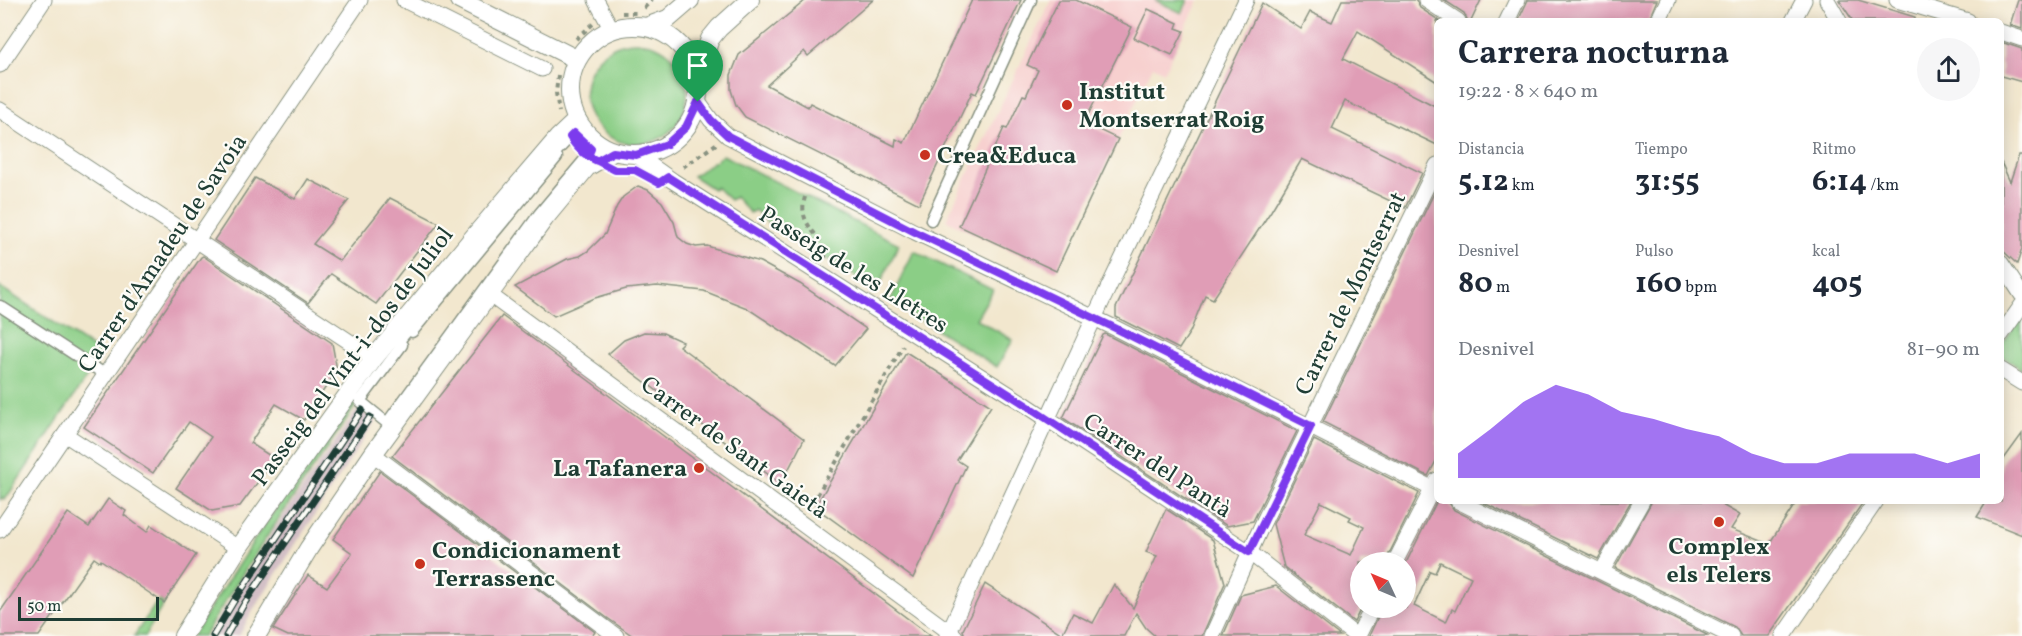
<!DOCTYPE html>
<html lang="es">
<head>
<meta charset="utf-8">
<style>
	:root { --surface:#fff; --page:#f6f6f7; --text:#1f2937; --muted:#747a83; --accent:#7c3aed }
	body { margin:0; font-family:Vollkorn,serif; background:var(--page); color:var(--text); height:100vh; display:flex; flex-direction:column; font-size:22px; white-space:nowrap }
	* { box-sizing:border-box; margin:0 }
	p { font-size:20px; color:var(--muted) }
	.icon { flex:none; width:33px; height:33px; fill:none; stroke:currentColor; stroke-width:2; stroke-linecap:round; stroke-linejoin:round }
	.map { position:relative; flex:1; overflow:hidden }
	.drawer { position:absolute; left:1434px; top:18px; width:570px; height:486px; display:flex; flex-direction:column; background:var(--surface); border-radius:9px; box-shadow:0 3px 15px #0003 }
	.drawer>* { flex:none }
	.needle { width:39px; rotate:314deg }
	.controls { position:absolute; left:1350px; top:552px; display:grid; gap:12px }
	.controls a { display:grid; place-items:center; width:66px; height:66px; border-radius:50%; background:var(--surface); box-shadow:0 3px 15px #0003; font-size:30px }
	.scale { position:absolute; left:18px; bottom:15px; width:141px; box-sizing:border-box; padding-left:6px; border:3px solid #1f3d34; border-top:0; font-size:16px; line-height:21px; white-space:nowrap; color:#1f3d34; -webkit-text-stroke:4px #fdfcf7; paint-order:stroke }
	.pin { position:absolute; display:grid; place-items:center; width:51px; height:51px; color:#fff; margin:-62px -26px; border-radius:50% 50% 50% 0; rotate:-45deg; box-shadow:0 0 6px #0007 }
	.pin .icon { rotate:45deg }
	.round { display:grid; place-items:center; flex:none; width:63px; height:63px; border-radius:32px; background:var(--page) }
	.head { display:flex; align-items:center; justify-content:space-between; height:102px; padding:0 24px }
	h1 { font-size:33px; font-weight:700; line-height:45px }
	.metrics { display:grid; grid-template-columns:repeat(3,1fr); gap:9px; height:102px; padding:6px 24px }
	.metrics div { display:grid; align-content:center }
	.metrics b { font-size:30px; font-weight:700 }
	.metrics small { font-size:16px; font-weight:400 }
	.metrics p { font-size:16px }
	.chart { height:168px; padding:12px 24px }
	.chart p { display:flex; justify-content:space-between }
	.chart svg { width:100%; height:108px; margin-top:6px; fill:var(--accent); opacity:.7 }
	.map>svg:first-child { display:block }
</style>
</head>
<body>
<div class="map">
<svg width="2022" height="636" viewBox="0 0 2022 636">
	<rect width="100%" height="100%" fill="#fdfcf7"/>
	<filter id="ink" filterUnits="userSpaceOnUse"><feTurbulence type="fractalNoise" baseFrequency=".0167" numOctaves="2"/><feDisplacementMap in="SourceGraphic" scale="12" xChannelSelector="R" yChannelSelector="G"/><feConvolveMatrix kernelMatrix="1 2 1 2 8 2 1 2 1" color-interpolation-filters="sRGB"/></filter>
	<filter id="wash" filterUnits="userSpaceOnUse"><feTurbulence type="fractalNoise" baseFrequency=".008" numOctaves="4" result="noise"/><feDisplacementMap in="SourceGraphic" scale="24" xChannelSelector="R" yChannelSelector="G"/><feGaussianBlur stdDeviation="1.35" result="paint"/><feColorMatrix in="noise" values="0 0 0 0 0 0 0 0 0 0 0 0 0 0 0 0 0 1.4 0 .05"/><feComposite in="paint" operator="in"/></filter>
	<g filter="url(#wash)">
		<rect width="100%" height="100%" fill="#f2e7ce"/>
		<path fill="#f7d0cf" d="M1051,0H1199L1164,72L1153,66L1056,271L946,220Z"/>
		<path fill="#d2bec5" d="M359,407L376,420L253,610L239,636H207L276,526Z"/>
		<g fill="#8bce86" stroke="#55865d" stroke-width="1.5">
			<path d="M1155,0H1188L1182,13Z"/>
			<circle cx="636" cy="93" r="51"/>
			<path d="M723,155L899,244L876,292L849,272L845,274L830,259L827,260L811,247L807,249L791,235L788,237L772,223L769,224L755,210L750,213L735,197L730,200L716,187L713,189L693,176Z"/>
			<path d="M914,251L993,290L976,319L1013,340L997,367L890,301Z"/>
			<path d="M0,287L102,354L5,500L2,498L0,500Z"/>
			<path d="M2021,317L2022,367L2021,369L2001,355V346Z"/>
			<path d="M398,342C334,441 264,535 204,636H192L260,531Z"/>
			<path d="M159,599L164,603L145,636H134Z"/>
		</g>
		<g id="blocks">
			<g fill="#e09db6" fill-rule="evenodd">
				<path d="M806,0H873L808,56L804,51L767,85L808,107L810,103L895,146L896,139L904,143L972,0H1021L976,94L972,92L919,204L745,117L736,105L731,90V75L739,55Z"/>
				<path d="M1059,0H1076L1132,27L1084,123L1118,139L1056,271L959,226L1004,128L1007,129L1023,95L1026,96L1038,70L1027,65Z"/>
				<path d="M1342,0H1416L1420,8L1440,21H1437V82L1358,31L1343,59L1437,107V145L1345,101L1332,129L1422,173L1405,208L1302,159L1271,211L1213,299L1205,295L1190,332L1179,349L1116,317V308L1262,3L1301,29L1310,12L1332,22Z"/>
				<path d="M1444,0H1481L1471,21H1468L1464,13Z"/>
				<path d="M1528,0H1657L1648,21H1518Z"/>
				<path d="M1839,0H1858L1915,17V21H1853Z"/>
				<path d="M2018,0H2022V29L2010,25Z"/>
				<path d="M1148,9L1178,23L1176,28L1184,31L1172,55L1134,38Z"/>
				<path d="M2004,43L2022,49V82L2001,76V44Z"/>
				<path d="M2019,155H2022V249L2017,264L2001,249V162L2010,182Z"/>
				<path d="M255,178L295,199L308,179L349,200L313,244L340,261L390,198L439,223L376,304L331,274L308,303L214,240Z"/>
				<path d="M638,186L648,190L662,202L674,222L678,237L687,244L696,247L707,246L760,262L800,284L866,329L835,366L747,308L704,291L657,286L626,289L595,298L554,316L515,287L567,259L580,256L588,251L605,234L617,206L623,197Z"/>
				<path d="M1437,187V459L1428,476L1323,422Z"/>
				<path d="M203,256L332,343L337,370L304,420L276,404L250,443L275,459L240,506L212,511L176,488L211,437L189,422L153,473L84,427L201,257Z"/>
				<path d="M502,316L646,423L931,636H633L606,617L392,456Z"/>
				<path d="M644,332L663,333L683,342L679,346L804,439L781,484L608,354L624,340Z"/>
				<path d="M1105,334L1297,431L1253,521L1227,526L1063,418L1103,335Z"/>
				<path d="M906,352L991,406L957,460L966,466L913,578L815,507Z"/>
				<path d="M2022,434V535L1977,517L1987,501H2001V463Z"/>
				<path d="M1314,440L1419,493L1385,562H1360L1361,608L1354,622L1284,567L1273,524ZM1321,502L1351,517L1349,520L1364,527L1351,555L1304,535Z"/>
				<path d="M380,471L595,632L592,636H288L273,629L308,575L327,587L352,553L333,539Z"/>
				<path d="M108,499L126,511L124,515L147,532L151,525L196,555L164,603L101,560L100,562L94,558L39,636H0V612L68,513L89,527Z"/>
				<path d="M1437,501H1448L1454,510L1709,636H1369L1382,608H1406V563ZM1440,562L1471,577L1455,611L1452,609L1446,622L1414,606L1430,571L1435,573Z"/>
				<path d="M1480,501H1631L1598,559Z"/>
				<path d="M1652,501H1715L1740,515L1731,529L1769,544L1797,501H1864L1769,636H1741L1735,627L1615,568Z"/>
				<path d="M1166,509L1213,540L1225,583L1202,636H1155L1146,628L1136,613L1124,636H965L963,630L985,584L1062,634L1073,613L1093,623L1114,584L1133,608L1157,556L1146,552Z"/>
				<path d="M1276,586L1340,636H1223L1241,595Z"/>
			</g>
		</g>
	</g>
	<g filter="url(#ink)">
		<use href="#blocks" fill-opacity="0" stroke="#889281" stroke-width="1.5"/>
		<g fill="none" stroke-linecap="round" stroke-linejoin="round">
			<g stroke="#889281" stroke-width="13">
				<g id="pedestrian">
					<path d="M574,133L589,146L591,152L539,214L387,423L360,401L402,345L398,342L409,329L412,332L557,157L554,154Z"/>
					<path d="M931,220L1031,0"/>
					<path d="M0,306L106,375"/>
				</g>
			</g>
			<g stroke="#889281" stroke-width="17">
				<g id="minor">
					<path d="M404,0L542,69"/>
					<path d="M596,0L612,30"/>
					<path d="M1426,0L1458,21"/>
					<path d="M1827,0L1839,21"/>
					<path d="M1897,0L1968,21"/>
					<path d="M1507,21L1517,0"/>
					<path d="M1658,21L1668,0"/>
					<path d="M1793,21L1804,0"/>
					<path d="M2001,32L2022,39"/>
					<path d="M0,65L44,0"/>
					<path d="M698,102L711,120L728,136L915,232L1115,328L1437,491"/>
					<path d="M0,110L374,358"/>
					<path d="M636,155L673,181L1026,405L1249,552L1356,636"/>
					<path d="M2001,263L2022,295"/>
					<path d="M490,295L955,636"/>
					<path d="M2001,335L2022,305"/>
					<path d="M2001,370L2022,383"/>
					<path d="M66,435L238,548"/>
					<path d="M373,454L616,636"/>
					<path d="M1458,501L1731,636"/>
					<path d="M0,530L360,0"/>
					<path d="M1395,562L1437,480"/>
					<path d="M1602,571L1642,501"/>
					<path d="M947,636L1103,299L1246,0"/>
					<path d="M1212,636L1262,525L1437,165"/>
					<path d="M1358,636L1372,608"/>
					<path d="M1783,636L1876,501"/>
				</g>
			</g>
			<g stroke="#889281" stroke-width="20">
				<g id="tertiary">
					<path d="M459,0L576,59"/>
					<circle cx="634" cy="90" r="64"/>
					<path d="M649,26L668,19L690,0"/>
					<path d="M698,73L710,39L719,28L750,0"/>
					<path d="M183,636L238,548L374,358L472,239L558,138L577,120"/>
					<path d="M256,636L309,548L373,454L544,219L587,167L613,152"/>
				</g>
			</g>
			<g stroke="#889281" stroke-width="4" stroke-dasharray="4.5 4.5" stroke-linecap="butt">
				<path d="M644,8L652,0"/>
				<path d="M622,13H638"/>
				<path d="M576,39L593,24"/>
				<path d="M558,75L556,93L559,112"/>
				<path d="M683,167L716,144"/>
				<path d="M805,197C796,228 825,233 825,258"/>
				<path d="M808,511L903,346"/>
			</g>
			<use href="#pedestrian" stroke="#fff" stroke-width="10"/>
			<use href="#minor" stroke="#fff" stroke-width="15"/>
			<use href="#tertiary" stroke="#fff" stroke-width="18"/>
			<g stroke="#1f3d34" stroke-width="7">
				<g id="rail">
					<path d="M213,636L234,601L362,410"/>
					<path d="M226,636L244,604L370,417"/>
				</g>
			</g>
			<use href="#rail" stroke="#fdfcf7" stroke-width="4.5" stroke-dasharray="14" stroke-linecap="butt"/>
		</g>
	</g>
	<g fill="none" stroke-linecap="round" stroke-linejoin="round" filter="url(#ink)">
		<g stroke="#fff" stroke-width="12">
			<path id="route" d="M698,102L686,127L667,144L636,155L613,152L597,161C585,155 577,149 570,137L574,133L591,149L588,156L615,170H635L659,183L668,177L1026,405L1249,552L1311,426L1115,328L915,232L728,136L711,120L698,102"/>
		</g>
		<use href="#route" stroke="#7c3aed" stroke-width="8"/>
	</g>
	<g fill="#c8321e" stroke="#fdfcf7" stroke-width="2">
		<circle cx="1067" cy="105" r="6"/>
		<circle cx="925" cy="155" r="6"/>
		<circle cx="699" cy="468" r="6"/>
		<circle cx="1719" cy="522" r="6"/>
		<circle cx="420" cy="564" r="6"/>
	</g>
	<g text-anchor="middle" stroke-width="4.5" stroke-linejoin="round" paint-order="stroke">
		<g font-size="24" font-weight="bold" fill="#1f3d34" stroke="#fdfcf7" text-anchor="start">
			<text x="1079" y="99">Institut<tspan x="1079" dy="28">Montserrat Roig</tspan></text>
			<text x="937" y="163">Crea&amp;Educa</text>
			<text x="687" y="476" text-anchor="end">La Tafanera</text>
			<text x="1719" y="554" text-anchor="middle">Complex<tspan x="1719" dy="28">els Telers</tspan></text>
			<text x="432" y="558">Condicionament<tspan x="432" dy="28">Terrassenc</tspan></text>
		</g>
		<g font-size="24" fill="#1f3d34" stroke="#fdfcf7">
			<text transform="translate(162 253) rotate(-56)" y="8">Carrer d'Amadeu de Savoia</text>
			<text transform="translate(854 269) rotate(32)" y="8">Passeig de les Lletres</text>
			<text transform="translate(1350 293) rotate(-64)" y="8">Carrer de Montserrat</text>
			<text transform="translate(352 356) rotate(-53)" y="8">Passeig del Vint-i-dos de Juliol</text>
			<text transform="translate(735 447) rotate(36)" y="8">Carrer de Sant Gaietà</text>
			<text transform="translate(1158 465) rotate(33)" y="8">Carrer del Pantà</text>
		</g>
	</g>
</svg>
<div class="controls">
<a><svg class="needle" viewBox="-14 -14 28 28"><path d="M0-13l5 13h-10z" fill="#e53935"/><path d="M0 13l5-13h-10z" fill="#747a83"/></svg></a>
</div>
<div class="scale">50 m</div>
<div class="pin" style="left:698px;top:102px;background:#1e9e55"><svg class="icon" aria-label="arrive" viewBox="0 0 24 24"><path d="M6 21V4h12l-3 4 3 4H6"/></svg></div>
<section class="drawer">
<div class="head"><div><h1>Carrera nocturna</h1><p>19:22 · 8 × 640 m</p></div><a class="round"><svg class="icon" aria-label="share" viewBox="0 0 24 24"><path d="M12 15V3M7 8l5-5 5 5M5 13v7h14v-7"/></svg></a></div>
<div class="metrics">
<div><p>Distancia</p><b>5.12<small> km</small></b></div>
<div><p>Tiempo</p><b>31:55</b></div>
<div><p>Ritmo</p><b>6:14<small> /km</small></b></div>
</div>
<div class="metrics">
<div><p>Desnivel</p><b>80<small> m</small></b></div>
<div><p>Pulso</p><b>160<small> bpm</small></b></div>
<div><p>kcal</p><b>405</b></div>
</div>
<div class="chart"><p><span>Desnivel</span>81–90 m</p>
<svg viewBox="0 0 160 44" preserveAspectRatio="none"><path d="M0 44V34L10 24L20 13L30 6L40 10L50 17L60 20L70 24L80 27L90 34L100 38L110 38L120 34L130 34L140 34L150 38L160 34V44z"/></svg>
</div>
</section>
</div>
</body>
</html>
